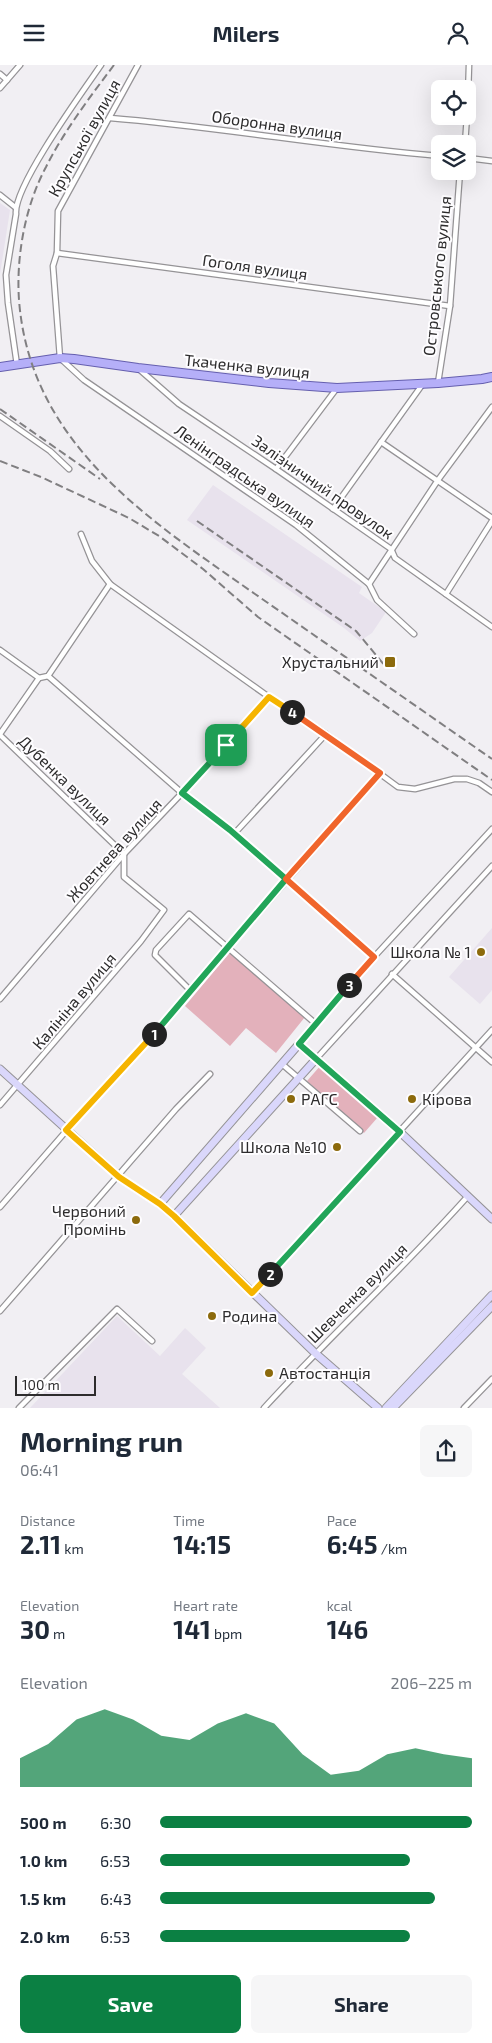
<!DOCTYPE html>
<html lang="en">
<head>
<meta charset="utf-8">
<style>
	:root { --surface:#fff; --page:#f6f6f7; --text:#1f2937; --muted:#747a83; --accent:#0b8043 }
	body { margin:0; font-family:"Exo 2",sans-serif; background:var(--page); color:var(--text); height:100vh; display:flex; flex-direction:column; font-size:19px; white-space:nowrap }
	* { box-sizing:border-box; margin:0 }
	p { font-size:16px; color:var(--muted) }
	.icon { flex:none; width:28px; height:28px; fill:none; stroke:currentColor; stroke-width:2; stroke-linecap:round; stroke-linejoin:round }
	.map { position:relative; height:1343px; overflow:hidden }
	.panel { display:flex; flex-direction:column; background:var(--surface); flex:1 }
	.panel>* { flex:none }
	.buttons { position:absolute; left:431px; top:15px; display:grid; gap:10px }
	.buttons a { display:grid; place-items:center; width:45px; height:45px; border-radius:8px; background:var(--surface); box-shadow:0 5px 20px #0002; font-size:25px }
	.scale { position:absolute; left:15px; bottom:12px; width:81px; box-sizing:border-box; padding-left:5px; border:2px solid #2d2c2d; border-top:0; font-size:14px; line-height:18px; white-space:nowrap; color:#2d2c2d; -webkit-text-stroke:4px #fefdff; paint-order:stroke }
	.pin { position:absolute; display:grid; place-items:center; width:42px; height:42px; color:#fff; margin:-21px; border-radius:10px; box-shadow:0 2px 8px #0006 }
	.km { position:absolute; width:25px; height:25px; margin:-12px; border-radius:50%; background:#222; color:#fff; font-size:14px; line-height:25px; text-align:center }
	.round { display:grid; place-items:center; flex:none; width:52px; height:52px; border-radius:8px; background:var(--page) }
	.head { display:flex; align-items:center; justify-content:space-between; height:85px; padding:0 20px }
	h1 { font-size:28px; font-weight:700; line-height:38px }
	.metrics { display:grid; grid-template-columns:repeat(3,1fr); gap:8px; height:85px; padding:5px 20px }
	.metrics div { display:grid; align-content:center }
	.metrics b { font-size:25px; font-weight:700 }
	.metrics small { font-size:14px; font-weight:400 }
	.metrics p { font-size:14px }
	.chart { height:140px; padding:10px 20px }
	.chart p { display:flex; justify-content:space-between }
	.chart svg { width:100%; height:90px; margin-top:5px; fill:var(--accent); opacity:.7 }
	.action { display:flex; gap:10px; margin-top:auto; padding:10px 20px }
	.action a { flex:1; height:58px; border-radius:8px; background:var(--accent); color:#fff; font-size:20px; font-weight:700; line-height:58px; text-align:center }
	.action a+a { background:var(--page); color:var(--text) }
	ul { padding:0 20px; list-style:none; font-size:16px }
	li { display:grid; grid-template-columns:80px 60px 1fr; align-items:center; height:38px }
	li i { height:12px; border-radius:6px; background:var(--accent) }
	header { display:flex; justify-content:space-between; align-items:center; height:65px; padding:0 20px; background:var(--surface); font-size:22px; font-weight:700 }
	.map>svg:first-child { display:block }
</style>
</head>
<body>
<header><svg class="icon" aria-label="menu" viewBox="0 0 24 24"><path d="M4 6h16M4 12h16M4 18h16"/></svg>Milers<svg class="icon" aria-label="person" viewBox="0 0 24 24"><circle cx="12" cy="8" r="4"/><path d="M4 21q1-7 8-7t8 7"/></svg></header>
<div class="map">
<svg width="492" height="1343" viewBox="0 0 492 1343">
	<rect width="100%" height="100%" fill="#f1eff3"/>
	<g fill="#e8e2ed">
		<path d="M0,138L10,145L0,209Z"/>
		<path d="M213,420L362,522L359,528L386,547L372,568L360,576L344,563L187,455Z"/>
		<path d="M492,863V925L480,939L449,912Z"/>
		<path d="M117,1251L160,1291L185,1263L206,1283L182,1309L220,1343H30Z"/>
	</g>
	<g fill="#e3b1bb">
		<path d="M231,886L305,952L276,988L246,963L230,981L185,941Z"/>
		<path d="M321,1000L378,1052L364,1068L307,1016Z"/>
	</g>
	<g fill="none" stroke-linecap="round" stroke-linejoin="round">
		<g stroke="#959396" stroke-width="7">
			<g id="street">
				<path d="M138,0L58,146L57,188L53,201L60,293L84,315L296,460L369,519L377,535L414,569"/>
				<path d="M0,9L7,15"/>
				<path d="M0,23L20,0"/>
				<path d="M468,31L469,0"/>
				<path d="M110,53C221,62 330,82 440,91"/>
				<path d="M465,79L467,51"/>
				<path d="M468,93L492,96"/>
				<path d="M0,130L15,142"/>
				<path d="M57,188L450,241"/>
				<path d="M17,300L8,238L6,210L16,149C13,122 83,26 101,0"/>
				<path d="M139,304L179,339L276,404L391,484L395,493L492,562"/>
				<path d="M438,318L450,241L460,106"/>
				<path d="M0,351L50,386L69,404"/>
				<path d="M381,377L492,453"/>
				<path d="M276,404L337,323"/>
				<path d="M333,444L422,320"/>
				<path d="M81,469L92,496L110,519L269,632L326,669L398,722L415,724L454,714H467L479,718L492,727"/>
				<path d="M369,519L438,415L492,342"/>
				<path d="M446,529L492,456"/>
				<path d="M0,585L39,613"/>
				<path d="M48,611L182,728L230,765L374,892"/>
				<path d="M0,669L39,613L48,611L110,519"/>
				<path d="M0,670L124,789V812L164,845L141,876L0,1040"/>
				<path d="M234,769L326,669"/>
				<path d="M392,909L492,997"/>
				<path d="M191,926L155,890L156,885L189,849L316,959"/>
				<path d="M0,934L124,789L182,728L269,632"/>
				<path d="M299,979L374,892L492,764"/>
				<path d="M316,994L492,801"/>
				<path d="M282,999L360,1066"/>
				<path d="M0,1142L67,1065L131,995L380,708"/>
				<path d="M252,1228L492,965"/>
				<path d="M0,1246L176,1044L210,1009"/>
				<path d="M19,1343L117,1244L152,1276"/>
				<path d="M264,1343C330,1271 403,1204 468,1131"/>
				<path d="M464,1343L492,1314"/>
			</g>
		</g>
		<g stroke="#959396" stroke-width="9">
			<g id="secondary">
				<path d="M0,1004L119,1112L160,1139L174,1151L315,1288L378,1343"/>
				<path d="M160,1139L299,979L400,1067L492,1154"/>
				<path d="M174,1151L316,994"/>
				<path d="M386,1343L492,1230"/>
				<path d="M393,1343L492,1241"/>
			</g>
		</g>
		<g stroke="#655fae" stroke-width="10">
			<path id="primary" d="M0,302L60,293L74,294L138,303L269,318L337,323L438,318L482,314L492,312"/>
		</g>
		<use href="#street" stroke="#fff" stroke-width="4.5"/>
		<use href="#secondary" stroke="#dad7fb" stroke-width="7"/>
		<use href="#primary" stroke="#b5aff8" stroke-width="8"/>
		<g stroke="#807f81" stroke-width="2" stroke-dasharray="8 4" stroke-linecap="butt">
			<path d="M114,0C90,32 64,66 46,102C25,141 16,192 19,235C30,379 148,454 255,529C334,584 413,639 492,694"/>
			<path d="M0,344L100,414"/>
			<path d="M0,396L41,412L129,453L159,471L203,504L258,552L492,715"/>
			<path d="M197,456L356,566L386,602"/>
		</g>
	</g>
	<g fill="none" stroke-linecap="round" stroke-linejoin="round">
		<g stroke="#fff" stroke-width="10">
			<path id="split-1" d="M154,969L286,814L230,765L182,728L226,680"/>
		</g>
		<g stroke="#fff" stroke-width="10">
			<path id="split-2" d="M154,969L66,1065L119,1112L160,1139L174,1151L252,1228L270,1209"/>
		</g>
		<g stroke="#fff" stroke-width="10">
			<path id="split-3" d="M270,1209L400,1067L299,979L349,920"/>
		</g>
		<g stroke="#fff" stroke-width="10">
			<path id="split-4" d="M292,647L380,708L286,814L374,892L349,920"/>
		</g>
		<g stroke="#fff" stroke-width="10">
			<path id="split-5" d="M226,680L269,632L292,647"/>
		</g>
		<use href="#split-1" stroke="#22a559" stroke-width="6"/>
		<use href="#split-2" stroke="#f5b400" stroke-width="6"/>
		<use href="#split-3" stroke="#22a559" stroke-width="6"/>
		<use href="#split-4" stroke="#f0652b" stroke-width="6"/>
		<use href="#split-5" stroke="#f5b400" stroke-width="6"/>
	</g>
	<g fill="#8c6a0c" stroke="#fefdff" stroke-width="2">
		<rect x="384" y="591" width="12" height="12" rx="2.5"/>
		<circle cx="481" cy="887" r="5"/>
		<circle cx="291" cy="1034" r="5"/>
		<circle cx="412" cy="1034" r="5"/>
		<circle cx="337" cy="1082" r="5"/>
		<circle cx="136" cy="1155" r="5"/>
		<circle cx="212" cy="1251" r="5"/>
		<circle cx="269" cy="1308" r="5"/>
	</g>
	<g text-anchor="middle" stroke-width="4" stroke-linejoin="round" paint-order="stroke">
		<g font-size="16" fill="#2d2c2d" stroke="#fefdff">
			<text transform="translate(277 60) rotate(8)" y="6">Оборонна вулиця</text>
			<text transform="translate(84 73) rotate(-61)" y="6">Крупської вулиця</text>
			<text transform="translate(255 202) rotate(8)" y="6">Гоголя вулиця</text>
			<text transform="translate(437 211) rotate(-84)" y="6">Островського вулиця</text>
			<text transform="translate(247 301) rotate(6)" y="6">Ткаченка вулиця</text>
			<text transform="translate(245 411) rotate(35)" y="6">Ленінградська вулиця</text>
			<text transform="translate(323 422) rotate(35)" y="6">Залізничний провулок</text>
			<text transform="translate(65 715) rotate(44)" y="6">Дубенка вулиця</text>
			<text transform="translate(114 785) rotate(-48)" y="6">Жовтнева вулиця</text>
			<text transform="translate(74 936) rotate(-50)" y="6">Калініна вулиця</text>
			<text transform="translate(357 1228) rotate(-45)" y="6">Шевченка вулиця</text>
		</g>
		<g font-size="16" fill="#2d2c2d" stroke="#fefdff" text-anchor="end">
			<text x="379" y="603">Хрустальний</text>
			<text x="471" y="893">Школа № 1</text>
			<text x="301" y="1040" text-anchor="start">РАГС</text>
			<text x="422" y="1040" text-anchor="start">Кірова</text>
			<text x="327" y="1088">Школа №10</text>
			<text x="126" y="1152">Червоний<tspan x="126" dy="18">Промінь</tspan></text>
			<text x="222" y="1257" text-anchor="start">Родина</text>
			<text x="279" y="1314" text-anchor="start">Автостанція</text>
		</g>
	</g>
</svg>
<div class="buttons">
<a><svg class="icon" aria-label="locate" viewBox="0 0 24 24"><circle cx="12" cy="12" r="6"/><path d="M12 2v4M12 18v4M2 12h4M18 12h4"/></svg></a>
<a><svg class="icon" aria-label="layers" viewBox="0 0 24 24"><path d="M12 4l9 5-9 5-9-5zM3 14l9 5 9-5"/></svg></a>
</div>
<div class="scale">100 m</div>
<div class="pin" style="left:226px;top:680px;background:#1e9e55"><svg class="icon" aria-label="arrive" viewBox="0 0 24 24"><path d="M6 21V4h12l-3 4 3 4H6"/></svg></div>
<b class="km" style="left:154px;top:969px">1</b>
<b class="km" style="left:270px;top:1209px">2</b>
<b class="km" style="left:349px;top:920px">3</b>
<b class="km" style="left:292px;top:647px">4</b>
</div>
<section class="panel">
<div class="head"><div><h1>Morning run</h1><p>06:41</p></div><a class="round"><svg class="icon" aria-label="share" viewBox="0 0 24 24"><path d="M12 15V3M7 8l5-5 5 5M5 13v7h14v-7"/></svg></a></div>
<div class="metrics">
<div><p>Distance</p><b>2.11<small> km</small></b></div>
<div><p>Time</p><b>14:15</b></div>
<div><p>Pace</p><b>6:45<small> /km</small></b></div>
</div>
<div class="metrics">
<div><p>Elevation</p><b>30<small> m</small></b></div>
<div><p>Heart rate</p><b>141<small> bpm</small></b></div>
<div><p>kcal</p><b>146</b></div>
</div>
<div class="chart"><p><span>Elevation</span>206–225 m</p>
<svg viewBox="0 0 160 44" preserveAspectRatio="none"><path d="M0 44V30L10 23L20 11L30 6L40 11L50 19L60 21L70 13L80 8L90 13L100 28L110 38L120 36L130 28L140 25L150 28L160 30V44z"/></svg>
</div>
<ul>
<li><b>500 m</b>6:30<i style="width:100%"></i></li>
<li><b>1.0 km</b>6:53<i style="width:80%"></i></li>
<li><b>1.5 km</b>6:43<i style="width:88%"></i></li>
<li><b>2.0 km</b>6:53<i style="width:80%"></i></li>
</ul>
<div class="action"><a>Save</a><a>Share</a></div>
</section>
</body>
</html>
